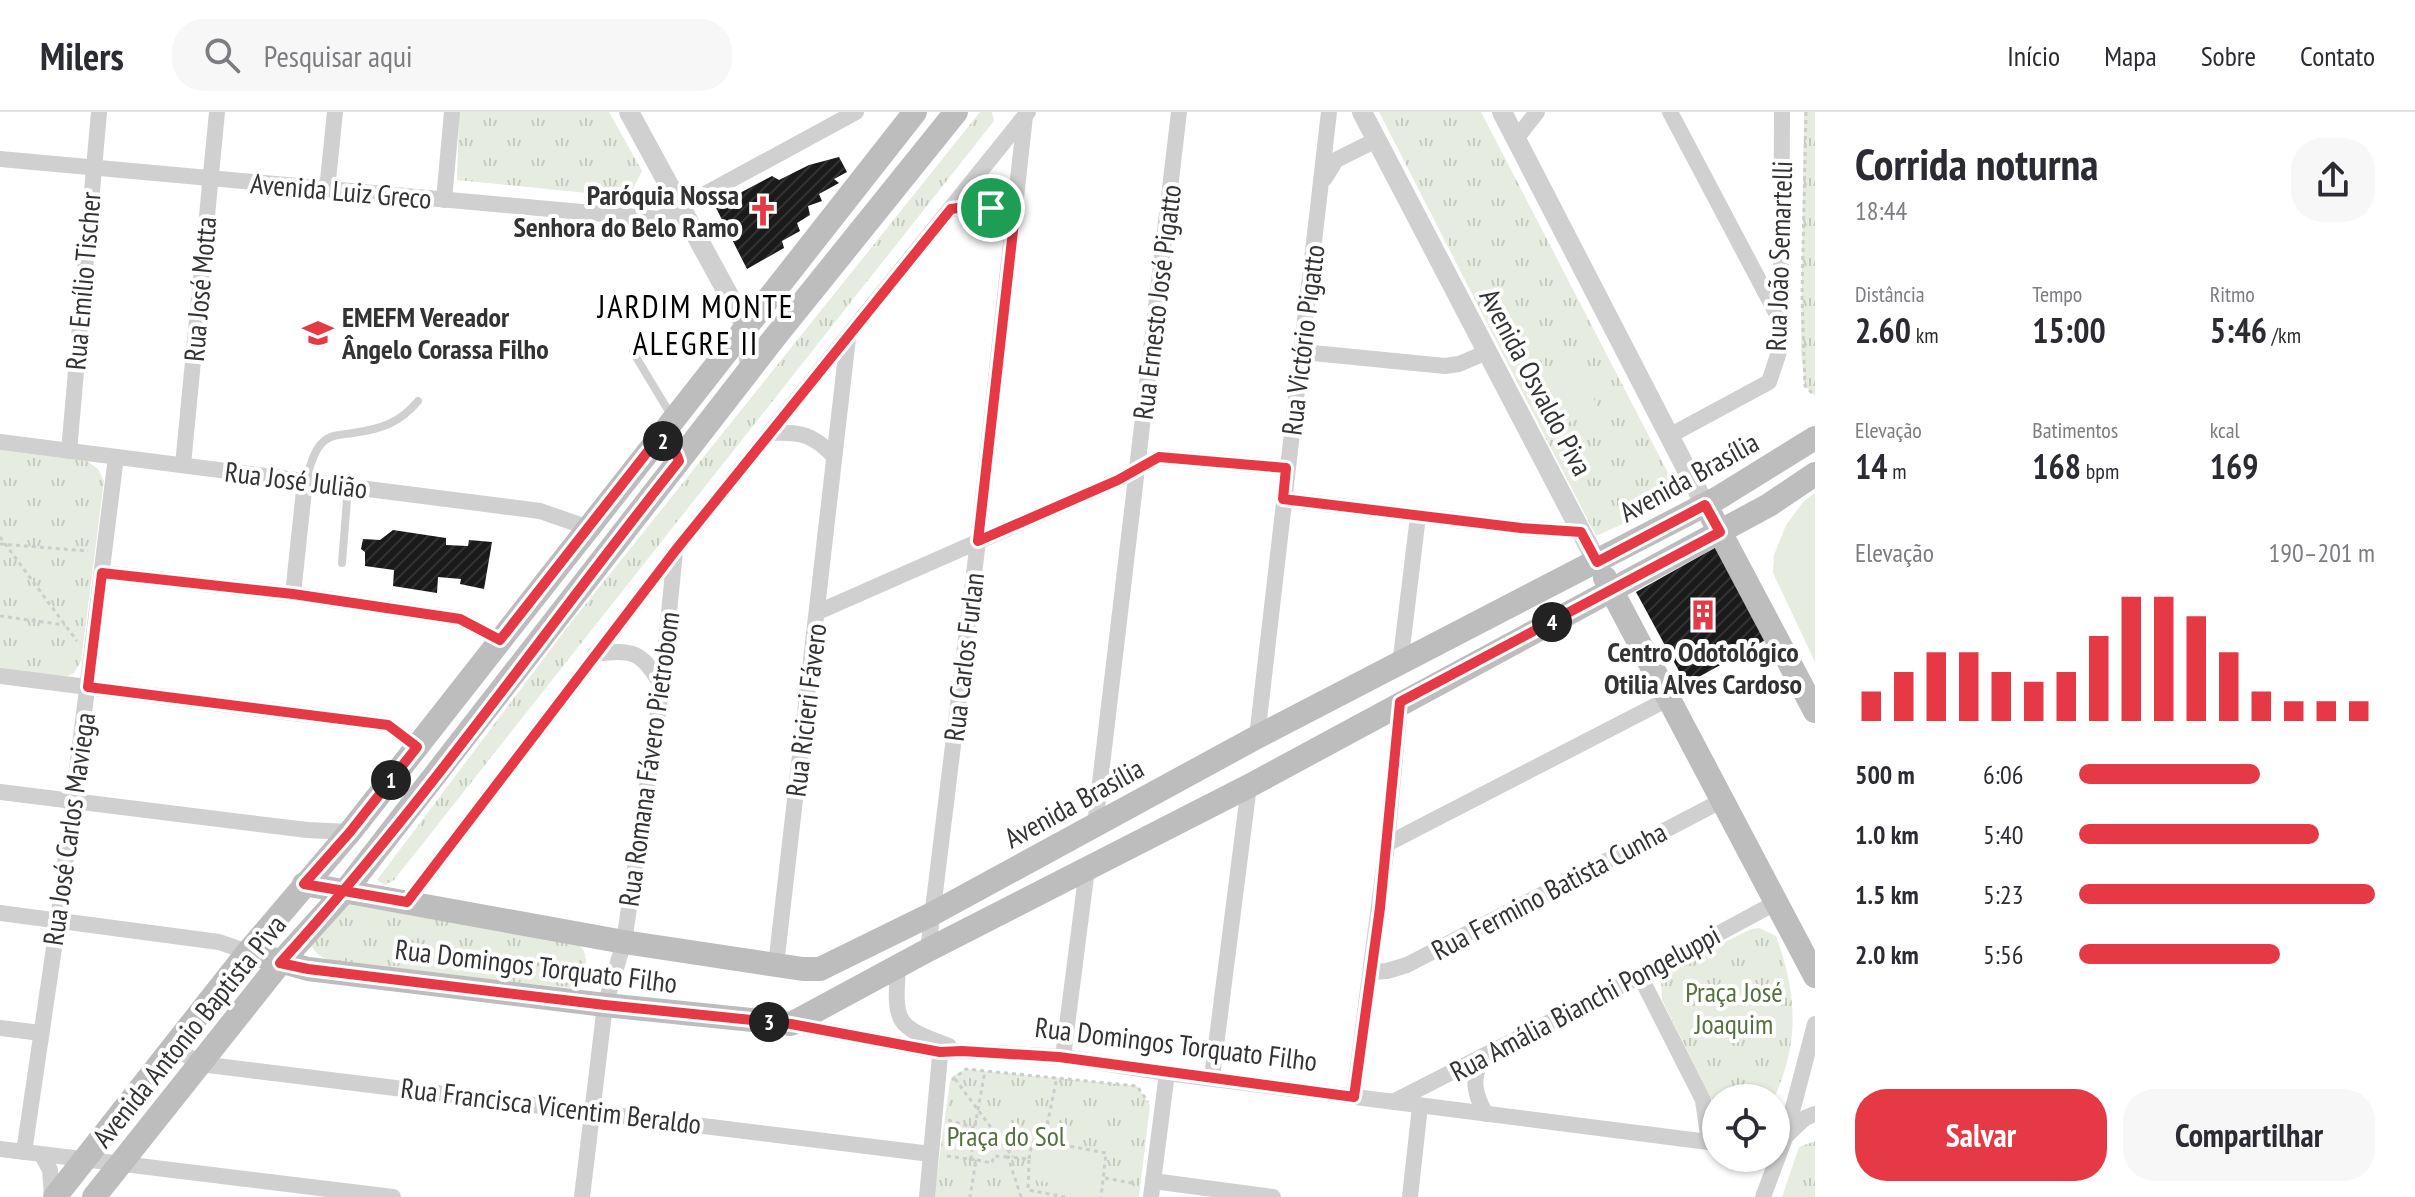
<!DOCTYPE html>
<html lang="pt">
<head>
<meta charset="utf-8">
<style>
	:root { --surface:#fff; --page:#f7f7f7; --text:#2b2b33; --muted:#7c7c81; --line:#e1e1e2; --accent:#e63946 }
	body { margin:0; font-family:"PT Sans Narrow",sans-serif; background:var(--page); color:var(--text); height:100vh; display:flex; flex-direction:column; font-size:30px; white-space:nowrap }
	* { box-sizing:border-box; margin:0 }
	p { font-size:26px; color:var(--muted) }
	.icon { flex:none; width:44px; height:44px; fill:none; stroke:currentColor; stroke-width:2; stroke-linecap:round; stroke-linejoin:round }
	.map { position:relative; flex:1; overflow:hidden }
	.panel { display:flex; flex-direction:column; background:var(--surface); width:600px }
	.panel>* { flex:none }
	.buttons { position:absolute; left:1702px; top:972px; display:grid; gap:16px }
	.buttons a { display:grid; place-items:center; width:88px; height:88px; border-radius:50%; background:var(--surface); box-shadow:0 2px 6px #0004; font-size:40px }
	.pin { position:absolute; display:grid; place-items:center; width:68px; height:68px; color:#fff; margin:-34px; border:4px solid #fff; border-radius:50%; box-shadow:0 2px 8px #0007 }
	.km { position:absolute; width:40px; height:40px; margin:-20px; border-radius:50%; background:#222; color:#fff; font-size:22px; line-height:40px; text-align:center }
	.round { display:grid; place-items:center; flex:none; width:84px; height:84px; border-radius:32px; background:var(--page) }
	.summary { display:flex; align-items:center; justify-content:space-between; height:136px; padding:0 40px }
	h1 { font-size:44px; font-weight:700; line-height:60px }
	.metrics { display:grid; grid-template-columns:repeat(3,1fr); gap:12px; height:136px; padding:8px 40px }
	.metrics div { display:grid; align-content:center }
	.metrics b { font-size:34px; font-weight:700 }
	.metrics small { font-size:22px; font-weight:400 }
	.metrics p { font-size:22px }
	.chart { height:224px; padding:16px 40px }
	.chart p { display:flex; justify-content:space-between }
	.chart svg { width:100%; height:144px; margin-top:8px; stroke:var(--accent); stroke-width:6 }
	.button { display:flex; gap:16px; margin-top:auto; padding:16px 40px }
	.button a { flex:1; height:92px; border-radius:32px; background:var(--accent); color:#fff; font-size:32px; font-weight:700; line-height:92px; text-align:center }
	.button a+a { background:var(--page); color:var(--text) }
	ul { padding:0 40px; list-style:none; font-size:26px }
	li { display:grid; grid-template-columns:128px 96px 1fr; align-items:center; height:60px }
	li i { height:20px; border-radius:10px; background:var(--accent) }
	header { display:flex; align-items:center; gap:48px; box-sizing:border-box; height:112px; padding:0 40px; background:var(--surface); border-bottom:2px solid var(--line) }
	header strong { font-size:38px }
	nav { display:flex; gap:44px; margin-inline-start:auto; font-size:28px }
	.search { width:560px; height:72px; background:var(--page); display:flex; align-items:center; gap:20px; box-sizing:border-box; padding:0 28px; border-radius:32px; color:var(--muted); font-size:30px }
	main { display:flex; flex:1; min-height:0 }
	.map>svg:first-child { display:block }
</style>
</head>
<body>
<header>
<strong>Milers</strong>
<div class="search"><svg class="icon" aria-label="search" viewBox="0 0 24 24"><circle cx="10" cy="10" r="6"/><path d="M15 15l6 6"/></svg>Pesquisar aqui</div>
<nav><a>Início</a><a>Mapa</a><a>Sobre</a><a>Contato</a></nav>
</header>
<main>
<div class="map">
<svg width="1815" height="1085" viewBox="0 0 1815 1085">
	<defs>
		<pattern id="grass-tufts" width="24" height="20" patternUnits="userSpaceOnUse" patternTransform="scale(2)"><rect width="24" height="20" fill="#e6ecdf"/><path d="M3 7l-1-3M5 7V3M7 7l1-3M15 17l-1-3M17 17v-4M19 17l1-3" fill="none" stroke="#c6cbc0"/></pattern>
		<pattern id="building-hatch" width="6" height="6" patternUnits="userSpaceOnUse" patternTransform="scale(2)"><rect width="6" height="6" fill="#1a1a1a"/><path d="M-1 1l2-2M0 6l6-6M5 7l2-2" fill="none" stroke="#333"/></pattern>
	</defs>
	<rect width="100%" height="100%" fill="#fff"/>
	<g fill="url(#grass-tufts)">
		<path d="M459,0H609L642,59L632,79L617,84L457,68Z"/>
		<path d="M980,0H992L994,9L394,768L385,773L377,768L569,513Z"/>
		<path d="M1379,0H1481L1681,386L1596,424Z"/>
		<path d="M1804,0H1815V284L1805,274L1801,239Z"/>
		<path d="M0,338L87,349L98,357L104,369L81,549L74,561L67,564L0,559Z"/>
		<path d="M346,792L577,832C592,840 583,860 581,874L572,876L346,853C332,849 318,847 311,833Z"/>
		<path d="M1759,816L1776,824C1797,882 1800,929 1774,986H1716V996L1662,888L1661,870L1665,860L1751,817Z"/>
		<path d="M966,957L1137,974L1150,993L1139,1085H934L950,970L953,964Z"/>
		<path d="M1815,1029V1085H1782L1799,1035Z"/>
	</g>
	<g fill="#e6ecdf">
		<path d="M1580,248L1598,298L1567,311L1549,261Z"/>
		<path d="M1815,381V550L1773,461L1774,443L1786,413L1803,390Z"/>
		<path d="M1039,1033L1101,1043L1097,1079L1034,1068Z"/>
	</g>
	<g fill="url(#building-hatch)">
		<path d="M839,45L847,60L834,67L839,71L819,82L822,89L808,94L810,103L797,111L800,119L782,129L784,136L747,157L713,90L733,77L738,82L772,64L779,68L809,53Z"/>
		<path d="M393,418L446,426V433L468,434L469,428L492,430L484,477L460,472L461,467L438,465L437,481L393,474L394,458L365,454V440L361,437L363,427L380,428Z"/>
		<path d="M1718,434L1771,525L1686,572L1636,480Z"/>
	</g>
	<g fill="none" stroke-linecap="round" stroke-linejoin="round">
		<g stroke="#cdcdcd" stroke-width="3" stroke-dasharray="4 4" stroke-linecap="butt">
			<path d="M1806,0L1802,184L1805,274L1815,284"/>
			<path d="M0,425L77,529"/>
			<path d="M0,432L88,439"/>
			<path d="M0,504L65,513"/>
			<path d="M955,967L1013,1045"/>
			<path d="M952,968L966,957L1137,974L1148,990"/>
			<path d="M948,1008L975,1016L971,1047"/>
			<path d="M975,1014L985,959"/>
			<path d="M1044,1028L1057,965"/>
			<path d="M947,1044L976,1048L970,1085"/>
			<path d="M1029,1047L1032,1031L1037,1028L1106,1041L1101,1085"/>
			<path d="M977,1048L992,1051L994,1044L1008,1045"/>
			<path d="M1105,1066L1136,1072"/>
			<path d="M1021,1085L1008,1045L1029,1047L1028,1078L1065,1085"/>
		</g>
		<g stroke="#d0d0d0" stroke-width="8">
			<path d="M633,240L671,303"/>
			<path d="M305,369C310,357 313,339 323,330C331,322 342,323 353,321C381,317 400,311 418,289"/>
			<path d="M342,451L348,375"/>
		</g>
		<g stroke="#d0d0d0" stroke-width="16">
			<path d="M1670,0L1781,210"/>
			<path d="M1516,27L1537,0"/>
			<path d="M0,47L659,107L856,0"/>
			<path d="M1325,66L1336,48L1376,28"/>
			<path d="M327,78L335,0"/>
			<path d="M444,88L452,0"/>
			<path d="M951,97C982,93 987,93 1014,110"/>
			<path d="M1303,240L1445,254L1459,252L1487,240"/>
			<path d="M771,321C802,320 812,322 834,344"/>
			<path d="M1669,324L1769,270L1781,234L1782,0"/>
			<path d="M0,330L540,399L589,416"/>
			<path d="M69,339L99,0"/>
			<path d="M183,353L217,0"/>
			<path d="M1283,387L1521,416L1581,420"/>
			<path d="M102,461L293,482L460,507L500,528"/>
			<path d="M293,482L305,369"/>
			<path d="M818,500L1118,368L1159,345L1286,356"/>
			<path d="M595,542C632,537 642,539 661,573"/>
			<path d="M1400,553L1418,404"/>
			<path d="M0,564L388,613L417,635"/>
			<path d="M1257,625L1329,0"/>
			<path d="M0,680L307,718L350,720"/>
			<path d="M1095,713L1179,0"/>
			<path d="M1387,732L1670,586"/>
			<path d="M407,790L675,439L1028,0"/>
			<path d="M0,801L219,830L248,840"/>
			<path d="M928,838L978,429L1025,4"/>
			<path d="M776,853L848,226"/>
			<path d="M898,855C894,913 896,914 949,934"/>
			<path d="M1372,860L1387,859L1407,853L1723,688"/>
			<path d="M1640,864L1703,988L1709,1030"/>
			<path d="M791,912L940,940L962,939L1063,945L1167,961L1716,1031"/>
			<path d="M0,916L41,921"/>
			<path d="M175,936L200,952L931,1042"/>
			<path d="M1063,945L1087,757"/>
			<path d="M1483,946C1471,966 1474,982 1486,1002"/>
			<path d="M1212,965L1249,674"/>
			<path d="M1354,985L1387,732L1400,590"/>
			<path d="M1393,990L1640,864L1777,790"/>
			<path d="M1786,1024L1805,1006L1815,1002"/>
			<path d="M0,1037L393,1085"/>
			<path d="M24,1040L58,809L116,345"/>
			<path d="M42,1043L50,1058L52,1085"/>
			<path d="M1153,1069L1273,1085"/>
			<path d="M582,1085L605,893L624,830L662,573L675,439"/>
			<path d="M927,1085L941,933"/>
			<path d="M1151,1085L1167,961"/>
			<path d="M1410,1085L1420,994"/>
			<path d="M1763,1085L1785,1026L1815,912"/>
		</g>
		<g stroke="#d0d0d0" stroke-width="20">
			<path d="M629,0L746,215L750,257"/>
			<path d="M1362,0L1597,450"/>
			<path d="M1502,0L1705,393"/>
		</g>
		<g stroke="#bdbdbd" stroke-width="24">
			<path d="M1712,405L1815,599"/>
			<path d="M1605,466L1815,864"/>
			<path d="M304,772L624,830L803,857H820L932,802L1257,625L1718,386L1815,326"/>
			<path d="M248,840L308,857L605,893L791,912L928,838L1249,674L1769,393L1815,362"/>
			<path d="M55,1085L248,840L350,720L915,0"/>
			<path d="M94,1085L280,851L345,779L775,225L956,0"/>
		</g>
	</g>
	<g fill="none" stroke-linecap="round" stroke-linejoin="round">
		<g stroke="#fff" stroke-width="16">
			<path id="route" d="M991,96L973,94L951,97L675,439L407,790L304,772L350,720L417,635L388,613L88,575L102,461L293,482L460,507L500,528L656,329C670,329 675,337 679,349C546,516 424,693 280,851L308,857L605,893L791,912L940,940L962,939L1059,945L1354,985L1380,796L1400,590L1720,420L1705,393L1597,450L1581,420L1521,416L1283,387L1286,356L1159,345L1118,368L978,429L1014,110L991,96"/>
		</g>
		<use href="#route" stroke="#e63946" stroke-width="10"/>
	</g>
	<defs>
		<g id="church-bare" transform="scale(2.4)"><path d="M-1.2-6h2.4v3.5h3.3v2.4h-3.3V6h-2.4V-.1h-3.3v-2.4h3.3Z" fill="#e63946" stroke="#fff" stroke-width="2.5" paint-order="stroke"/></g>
		<g id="school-bare" transform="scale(2.4)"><path d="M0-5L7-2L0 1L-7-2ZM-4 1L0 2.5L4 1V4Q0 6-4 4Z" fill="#e63946" stroke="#fff" stroke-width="2.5" paint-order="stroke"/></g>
		<g id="building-bare" transform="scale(2.4)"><path d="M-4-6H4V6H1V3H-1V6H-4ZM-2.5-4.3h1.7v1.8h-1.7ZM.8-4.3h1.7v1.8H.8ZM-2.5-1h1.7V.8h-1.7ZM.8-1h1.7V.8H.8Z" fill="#e63946" stroke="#fff" stroke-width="2.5" paint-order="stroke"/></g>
	</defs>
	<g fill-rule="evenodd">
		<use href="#church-bare" x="763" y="99"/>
		<use href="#school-bare" x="318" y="221"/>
		<use href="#building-bare" x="1703" y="503"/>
	</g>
	<g text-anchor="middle" stroke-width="8" stroke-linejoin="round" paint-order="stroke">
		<g font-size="28" fill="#333" stroke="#fff">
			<text transform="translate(341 79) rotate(5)" y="10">Avenida Luiz Greco</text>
			<text transform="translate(1779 144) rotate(-88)" y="10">Rua João Semartelli</text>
			<text transform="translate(83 169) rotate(-85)" y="10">Rua Emílio Tischer</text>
			<text transform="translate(200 177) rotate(-85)" y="10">Rua José Motta</text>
			<text transform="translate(1157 190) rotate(-83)" y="10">Rua Ernesto José Pigatto</text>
			<text transform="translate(1303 228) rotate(-83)" y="10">Rua Victório Pigatto</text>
			<text transform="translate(1536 270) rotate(62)" y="10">Avenida Osvaldo Piva</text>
			<text transform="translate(1689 365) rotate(-29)" y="10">Avenida Brasília</text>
			<text transform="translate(296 368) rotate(7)" y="10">Rua José Julião</text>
			<text transform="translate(964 545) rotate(-83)" y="10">Rua Carlos Furlan</text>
			<text transform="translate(806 598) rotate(-83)" y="10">Rua Ricieri Fávero</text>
			<text transform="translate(649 647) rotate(-82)" y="10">Rua Romana Fávero Pietrobom</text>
			<text transform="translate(1074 691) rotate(-29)" y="10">Avenida Brasília</text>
			<text transform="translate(69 717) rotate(-82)" y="10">Rua José Carlos Maviega</text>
			<text transform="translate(1549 779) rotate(-28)" y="10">Rua Fermino Batista Cunha</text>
			<text transform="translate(536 854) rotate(7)" y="10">Rua Domingos Torquato Filho</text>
			<text transform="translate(1585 891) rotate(-28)" y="10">Rua Amália Bianchi Pongeluppi</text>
			<text transform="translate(189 919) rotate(-51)" y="10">Avenida Antonio Baptista Piva</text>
			<text transform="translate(1176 932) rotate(7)" y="10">Rua Domingos Torquato Filho</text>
			<text transform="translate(551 994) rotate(7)" y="10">Rua Francisca Vicentim Beraldo</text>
		</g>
		<g font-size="28" font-weight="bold" fill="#333" stroke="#fff" text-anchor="end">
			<text x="739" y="93">Paróquia Nossa<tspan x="739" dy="32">Senhora do Belo Ramo</tspan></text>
			<text x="342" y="215" text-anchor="start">EMEFM Vereador<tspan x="342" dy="32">Ângelo Corassa Filho</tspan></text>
			<text x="1703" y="550" text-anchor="middle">Centro Odotológico<tspan x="1703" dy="32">Otilia Alves Cardoso</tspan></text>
		</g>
		<g font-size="28" fill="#56703f" stroke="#fff">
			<text x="1734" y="890">Praça José<tspan x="1734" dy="32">Joaquim</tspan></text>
			<text x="1006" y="1034">Praça do Sol</text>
		</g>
		<g font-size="32" letter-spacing="2" fill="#000" stroke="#fff">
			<text x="696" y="206">JARDIM MONTE<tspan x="696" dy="37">ALEGRE II</tspan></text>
		</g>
	</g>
</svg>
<div class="buttons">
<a><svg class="icon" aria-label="locate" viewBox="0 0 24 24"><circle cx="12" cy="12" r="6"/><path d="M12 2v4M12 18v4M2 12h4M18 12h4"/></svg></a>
</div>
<div class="pin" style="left:991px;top:96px;background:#1e9e55"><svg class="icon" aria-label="arrive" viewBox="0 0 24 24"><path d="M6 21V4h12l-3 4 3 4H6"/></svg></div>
<b class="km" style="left:391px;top:668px">1</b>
<b class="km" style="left:663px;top:329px">2</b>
<b class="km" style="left:769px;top:910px">3</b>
<b class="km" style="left:1552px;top:510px">4</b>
</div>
<section class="panel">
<div class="summary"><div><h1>Corrida noturna</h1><p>18:44</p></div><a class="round"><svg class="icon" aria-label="share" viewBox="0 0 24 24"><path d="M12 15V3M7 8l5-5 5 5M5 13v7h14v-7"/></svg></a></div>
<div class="metrics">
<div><p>Distância</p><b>2.60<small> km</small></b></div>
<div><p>Tempo</p><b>15:00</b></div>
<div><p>Ritmo</p><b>5:46<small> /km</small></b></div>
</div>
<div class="metrics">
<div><p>Elevação</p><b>14<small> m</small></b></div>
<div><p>Batimentos</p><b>168<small> bpm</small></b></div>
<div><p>kcal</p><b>169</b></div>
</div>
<div class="chart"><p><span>Elevação</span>190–201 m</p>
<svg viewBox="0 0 160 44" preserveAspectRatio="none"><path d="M5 44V35M15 44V29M25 44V23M35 44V23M45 44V29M55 44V32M65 44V29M75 44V18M85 44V6M95 44V6M105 44V12M115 44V23M125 44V35M135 44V38M145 44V38M155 44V38"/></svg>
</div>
<ul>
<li><b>500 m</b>6:06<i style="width:61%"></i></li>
<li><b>1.0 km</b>5:40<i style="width:81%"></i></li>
<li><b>1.5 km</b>5:23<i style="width:100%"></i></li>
<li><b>2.0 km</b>5:56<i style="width:68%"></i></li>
</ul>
<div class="button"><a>Salvar</a><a>Compartilhar</a></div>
</section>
</main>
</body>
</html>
